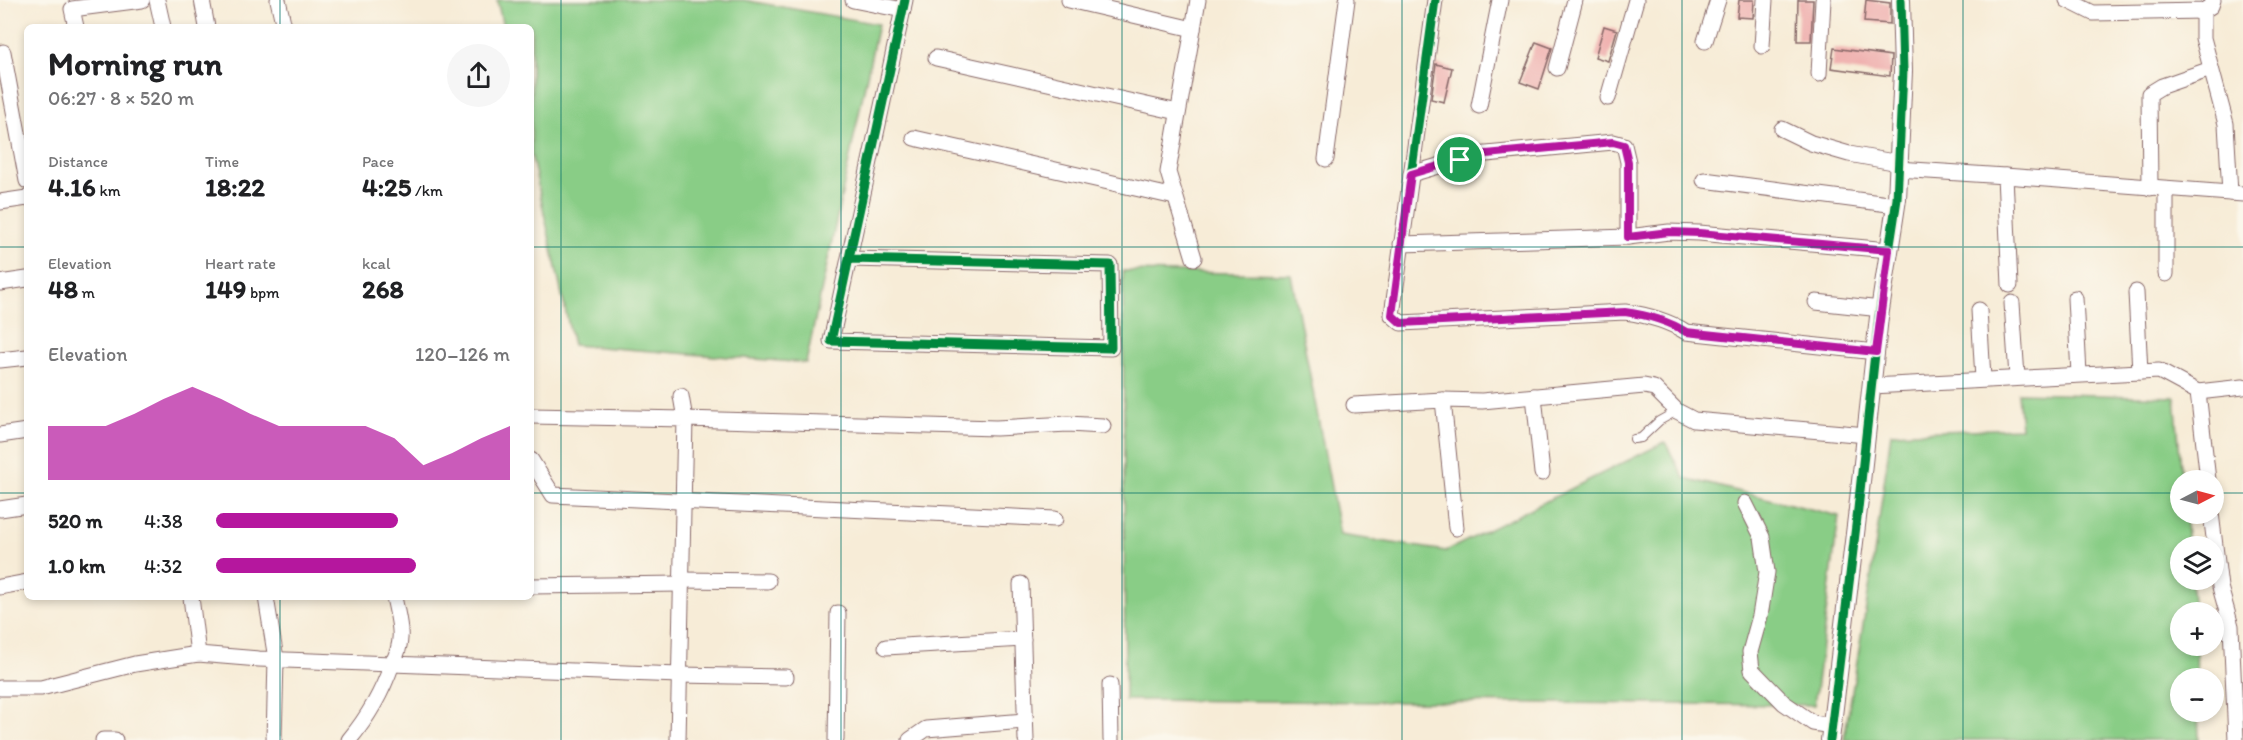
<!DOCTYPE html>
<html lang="en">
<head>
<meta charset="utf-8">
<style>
	:root { --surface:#fff; --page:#f6f6f6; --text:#202124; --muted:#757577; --accent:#b5179e }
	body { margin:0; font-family:Itim,sans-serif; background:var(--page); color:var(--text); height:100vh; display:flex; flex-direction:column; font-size:22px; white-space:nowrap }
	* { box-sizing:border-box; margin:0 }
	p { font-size:20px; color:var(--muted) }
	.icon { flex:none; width:33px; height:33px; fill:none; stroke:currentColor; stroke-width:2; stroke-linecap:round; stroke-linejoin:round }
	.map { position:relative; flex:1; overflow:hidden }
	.side { position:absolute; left:24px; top:24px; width:510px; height:576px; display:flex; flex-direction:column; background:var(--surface); border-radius:9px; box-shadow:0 3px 9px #0003 }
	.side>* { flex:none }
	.needle { width:39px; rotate:84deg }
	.fabs { position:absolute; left:2170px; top:470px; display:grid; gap:12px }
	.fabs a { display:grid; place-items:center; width:54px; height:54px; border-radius:50%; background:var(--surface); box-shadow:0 3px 9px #0003; font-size:30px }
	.pin { position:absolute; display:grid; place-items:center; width:51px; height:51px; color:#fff; margin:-26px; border:3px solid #fff; border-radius:50%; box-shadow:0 2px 6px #0007 }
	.round { display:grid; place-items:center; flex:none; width:63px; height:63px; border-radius:32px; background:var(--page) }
	.overview { display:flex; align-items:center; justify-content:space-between; height:102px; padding:0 24px }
	h1 { font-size:33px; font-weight:800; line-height:45px }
	.figures { display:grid; grid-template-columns:repeat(3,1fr); gap:9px; height:102px; padding:6px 24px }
	.figures div { display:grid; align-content:center }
	.figures b { font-size:26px; font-weight:800 }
	.figures small { font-size:16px; font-weight:400 }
	.figures p { font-size:16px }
	.chart { height:168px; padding:12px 24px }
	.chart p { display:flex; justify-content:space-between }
	.chart svg { width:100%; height:108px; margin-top:6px; fill:var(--accent); opacity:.7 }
	ul { padding:0 24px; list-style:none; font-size:20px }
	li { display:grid; grid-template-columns:96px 72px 1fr; align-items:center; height:45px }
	li i { height:15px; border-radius:8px; background:var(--accent) }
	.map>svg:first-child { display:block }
</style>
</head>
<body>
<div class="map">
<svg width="2243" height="740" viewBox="0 0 2243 740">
	<rect width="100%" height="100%" fill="#fbf7ec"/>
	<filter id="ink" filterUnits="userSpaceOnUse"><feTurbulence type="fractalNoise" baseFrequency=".0167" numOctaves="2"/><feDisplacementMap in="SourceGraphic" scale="12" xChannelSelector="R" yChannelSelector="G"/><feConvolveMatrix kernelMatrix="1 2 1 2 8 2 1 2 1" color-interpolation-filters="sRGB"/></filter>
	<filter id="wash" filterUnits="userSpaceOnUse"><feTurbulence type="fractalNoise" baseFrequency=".008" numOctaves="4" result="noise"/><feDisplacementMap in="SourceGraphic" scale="24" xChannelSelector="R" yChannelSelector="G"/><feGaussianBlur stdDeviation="1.35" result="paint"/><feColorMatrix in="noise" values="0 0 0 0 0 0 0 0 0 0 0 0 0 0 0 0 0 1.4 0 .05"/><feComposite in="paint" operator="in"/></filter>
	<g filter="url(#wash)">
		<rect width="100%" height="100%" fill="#f7ecd7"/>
		<g fill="#89cd86" stroke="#6a7658" stroke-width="1.5">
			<path d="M497,0H743L878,24L806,363L573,345L531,154V27H503Z"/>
			<path d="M1123,271L1291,274L1340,535L1446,551L1665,442L1684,478L1839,516L1814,705L1125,700Z"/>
			<path d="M2018,393L2175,397L2182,480L2181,513H2185L2188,546H2181V579H2191L2194,612H2181V645H2196L2197,678H2181V711H2198L2199,740H1844L1871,577L1891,433L2021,428Z"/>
		</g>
		<g id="blocks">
			<g fill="#efafad">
				<path d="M1739,0H1754L1753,18L1737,17Z"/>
				<path d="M1798,0H1813L1811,41H1797Z"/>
				<path d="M1866,0L1890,3V24L1864,22Z"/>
				<path d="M1604,26L1617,30L1608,61L1595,57Z"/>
				<path d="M1536,42L1552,48L1539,89L1520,82Z"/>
				<path d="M1834,48L1891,56L1890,76L1831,68Z"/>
				<path d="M1436,64L1452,68L1444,102L1431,99Z"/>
			</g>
		</g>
	</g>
	<g filter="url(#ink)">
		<use href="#blocks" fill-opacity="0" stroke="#876767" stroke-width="1.5"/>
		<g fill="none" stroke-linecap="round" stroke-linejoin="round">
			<g stroke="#876767" stroke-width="10">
				<path id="service" d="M1634,439L1641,438L1659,421L1677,411"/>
			</g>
			<g stroke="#876767" stroke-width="17">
				<g id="minor">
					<path d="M157,0L163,27"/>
					<path d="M202,0L207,27"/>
					<path d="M278,0L284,27"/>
					<path d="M853,0L903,10"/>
					<path d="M1069,0L1193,29"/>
					<path d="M1435,0L1392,315L1401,323L1625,312C1647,315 1667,320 1686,332L1876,352"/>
					<path d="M2067,0L2093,13L2203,11L2211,6L2213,0"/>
					<path d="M2203,11V38L2226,124L2230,193"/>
					<path d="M76,27L72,9L142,0"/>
					<path d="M1705,41L1718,0"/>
					<path d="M1762,46L1765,0"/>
					<path d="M3,52L27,181"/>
					<path d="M936,58L1178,112"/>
					<path d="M1557,68L1575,0"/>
					<path d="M1819,74L1823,0"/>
					<path d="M1608,98L1636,0"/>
					<path d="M1479,106L1500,0"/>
					<path d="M1782,129L1811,143L1849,154L1899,163"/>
					<path d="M914,138L1175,197"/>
					<path d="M1326,159L1347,0"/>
					<path d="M1898,169L2005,176L2010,285"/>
					<path d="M1411,174L1476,155L1613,142L1624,145L1628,162V237"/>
					<path d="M2005,176L2243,194"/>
					<path d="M1704,180L1896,205"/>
					<path d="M2150,188L2149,94L2162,86L2211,69"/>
					<path d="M0,202L27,198"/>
					<path d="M1401,244L1628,237L1669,232L1699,233L1889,250"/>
					<path d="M1194,258L1168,172L1198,0"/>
					<path d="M849,259L1110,265L1111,348L831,341L905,0"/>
					<path d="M2166,274V189"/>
					<path d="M0,283L27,279"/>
					<path d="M2136,292L2140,372"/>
					<path d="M2075,298L2079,374"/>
					<path d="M1816,302L1881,309"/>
					<path d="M2012,303L2017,377"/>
					<path d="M1979,310L1983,379"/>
					<path d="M0,360L27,357"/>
					<path d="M1872,386L2159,371L2198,392L2243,387"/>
					<path d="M2198,392L2208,480"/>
					<path d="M681,396L685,419L996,428L1068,424L1103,426"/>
					<path d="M1534,396L1542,473"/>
					<path d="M1443,400L1482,401L1644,386L1654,388L1677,411L1694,420L1867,435"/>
					<path d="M1354,405L1443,400L1456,528"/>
					<path d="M531,416L685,419L678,740"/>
					<path d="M0,435L27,431"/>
					<path d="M531,460L553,495L1055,519"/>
					<path d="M1745,503L1762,537L1767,572L1760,616L1750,652L1752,670L1784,703L1813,723L1832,726"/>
					<path d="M0,509L27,505"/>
					<path d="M2211,513L2220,587L2231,626L2236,740"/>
					<path d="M681,580L768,581"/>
					<path d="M1021,584L1026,740"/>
					<path d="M531,586L681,584"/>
					<path d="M0,587L27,582"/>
					<path d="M191,597L198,654L259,659L392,664C406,639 399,623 394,597"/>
					<path d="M266,597L276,659L274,740"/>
					<path d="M886,647L1023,639"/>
					<path d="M1110,685L1111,740"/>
					<path d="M0,688H41L135,664L198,654"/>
					<path d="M103,740H115"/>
					<path d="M349,740C369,716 382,693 392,664L679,675L786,677"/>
					<path d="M836,740L838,613"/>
					<path d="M910,740L926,729L1025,721"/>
				</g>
			</g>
			<g stroke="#876767" stroke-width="20">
				<path id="tertiary" d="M1830,740L1858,509L1879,317L1897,199L1903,71L1901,0"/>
			</g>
			<use href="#service" stroke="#fff" stroke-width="8"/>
			<use href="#minor" stroke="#fff" stroke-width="15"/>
			<use href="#tertiary" stroke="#fff" stroke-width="18"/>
			<g stroke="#fbf7ec" stroke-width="13">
				<g id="cycleway">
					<path d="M1435,0L1392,315L1401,323L1625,312C1647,315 1667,320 1686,332L1876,352"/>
					<path d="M849,259L1110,265L1111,348L831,341L905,0"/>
					<path d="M1830,740L1858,509L1879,317L1897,199L1903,71L1901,0"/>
				</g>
			</g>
			<use href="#cycleway" stroke="#00873e" stroke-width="9"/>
		</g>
	</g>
	<g fill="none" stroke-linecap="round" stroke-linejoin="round" filter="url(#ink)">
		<g stroke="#fff" stroke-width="12">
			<path id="route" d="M1613,142L1624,145L1628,162V237L1669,232L1699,233L1889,250L1876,352L1686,332C1667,320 1647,315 1625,312L1401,323L1392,315L1411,174L1476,155Z"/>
		</g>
		<use href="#route" stroke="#b5179e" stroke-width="8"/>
	</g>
	<path fill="none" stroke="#0f766e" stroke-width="1.5" stroke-opacity="0.55" d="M280,0V27M561,0V740M841,0V740M1122,0V740M1402,0V740M1682,0V740M1963,0V740M0,247H27M531,247H2243M0,493H27M531,493H2181M2214,493H2243M280,597V740"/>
</svg>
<div class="fabs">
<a><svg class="needle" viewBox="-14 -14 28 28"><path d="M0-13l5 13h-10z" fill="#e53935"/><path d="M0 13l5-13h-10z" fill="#757577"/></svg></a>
<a><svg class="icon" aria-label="layers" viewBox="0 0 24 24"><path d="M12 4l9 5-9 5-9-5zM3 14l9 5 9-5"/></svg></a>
<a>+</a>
<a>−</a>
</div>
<div class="pin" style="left:1460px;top:160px;background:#1e9e55"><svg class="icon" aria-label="arrive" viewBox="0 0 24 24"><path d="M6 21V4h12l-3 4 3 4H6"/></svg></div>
<section class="side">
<div class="overview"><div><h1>Morning run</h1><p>06:27 · 8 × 520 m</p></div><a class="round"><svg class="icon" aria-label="share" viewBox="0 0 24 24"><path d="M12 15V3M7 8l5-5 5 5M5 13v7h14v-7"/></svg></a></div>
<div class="figures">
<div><p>Distance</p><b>4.16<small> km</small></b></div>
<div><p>Time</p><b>18:22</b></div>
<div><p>Pace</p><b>4:25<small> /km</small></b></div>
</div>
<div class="figures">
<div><p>Elevation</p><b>48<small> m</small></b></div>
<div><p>Heart rate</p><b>149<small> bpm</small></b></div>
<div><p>kcal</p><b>268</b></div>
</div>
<div class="chart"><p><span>Elevation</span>120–126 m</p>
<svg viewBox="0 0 160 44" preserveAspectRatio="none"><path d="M0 44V22L10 22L20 22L30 17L40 11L50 6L60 11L70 17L80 22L90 22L100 22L110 22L120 27L130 38L140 33L150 27L160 22V44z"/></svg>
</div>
<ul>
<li><b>520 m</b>4:38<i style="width:62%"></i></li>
<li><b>1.0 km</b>4:32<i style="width:68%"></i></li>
</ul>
</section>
</div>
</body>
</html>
